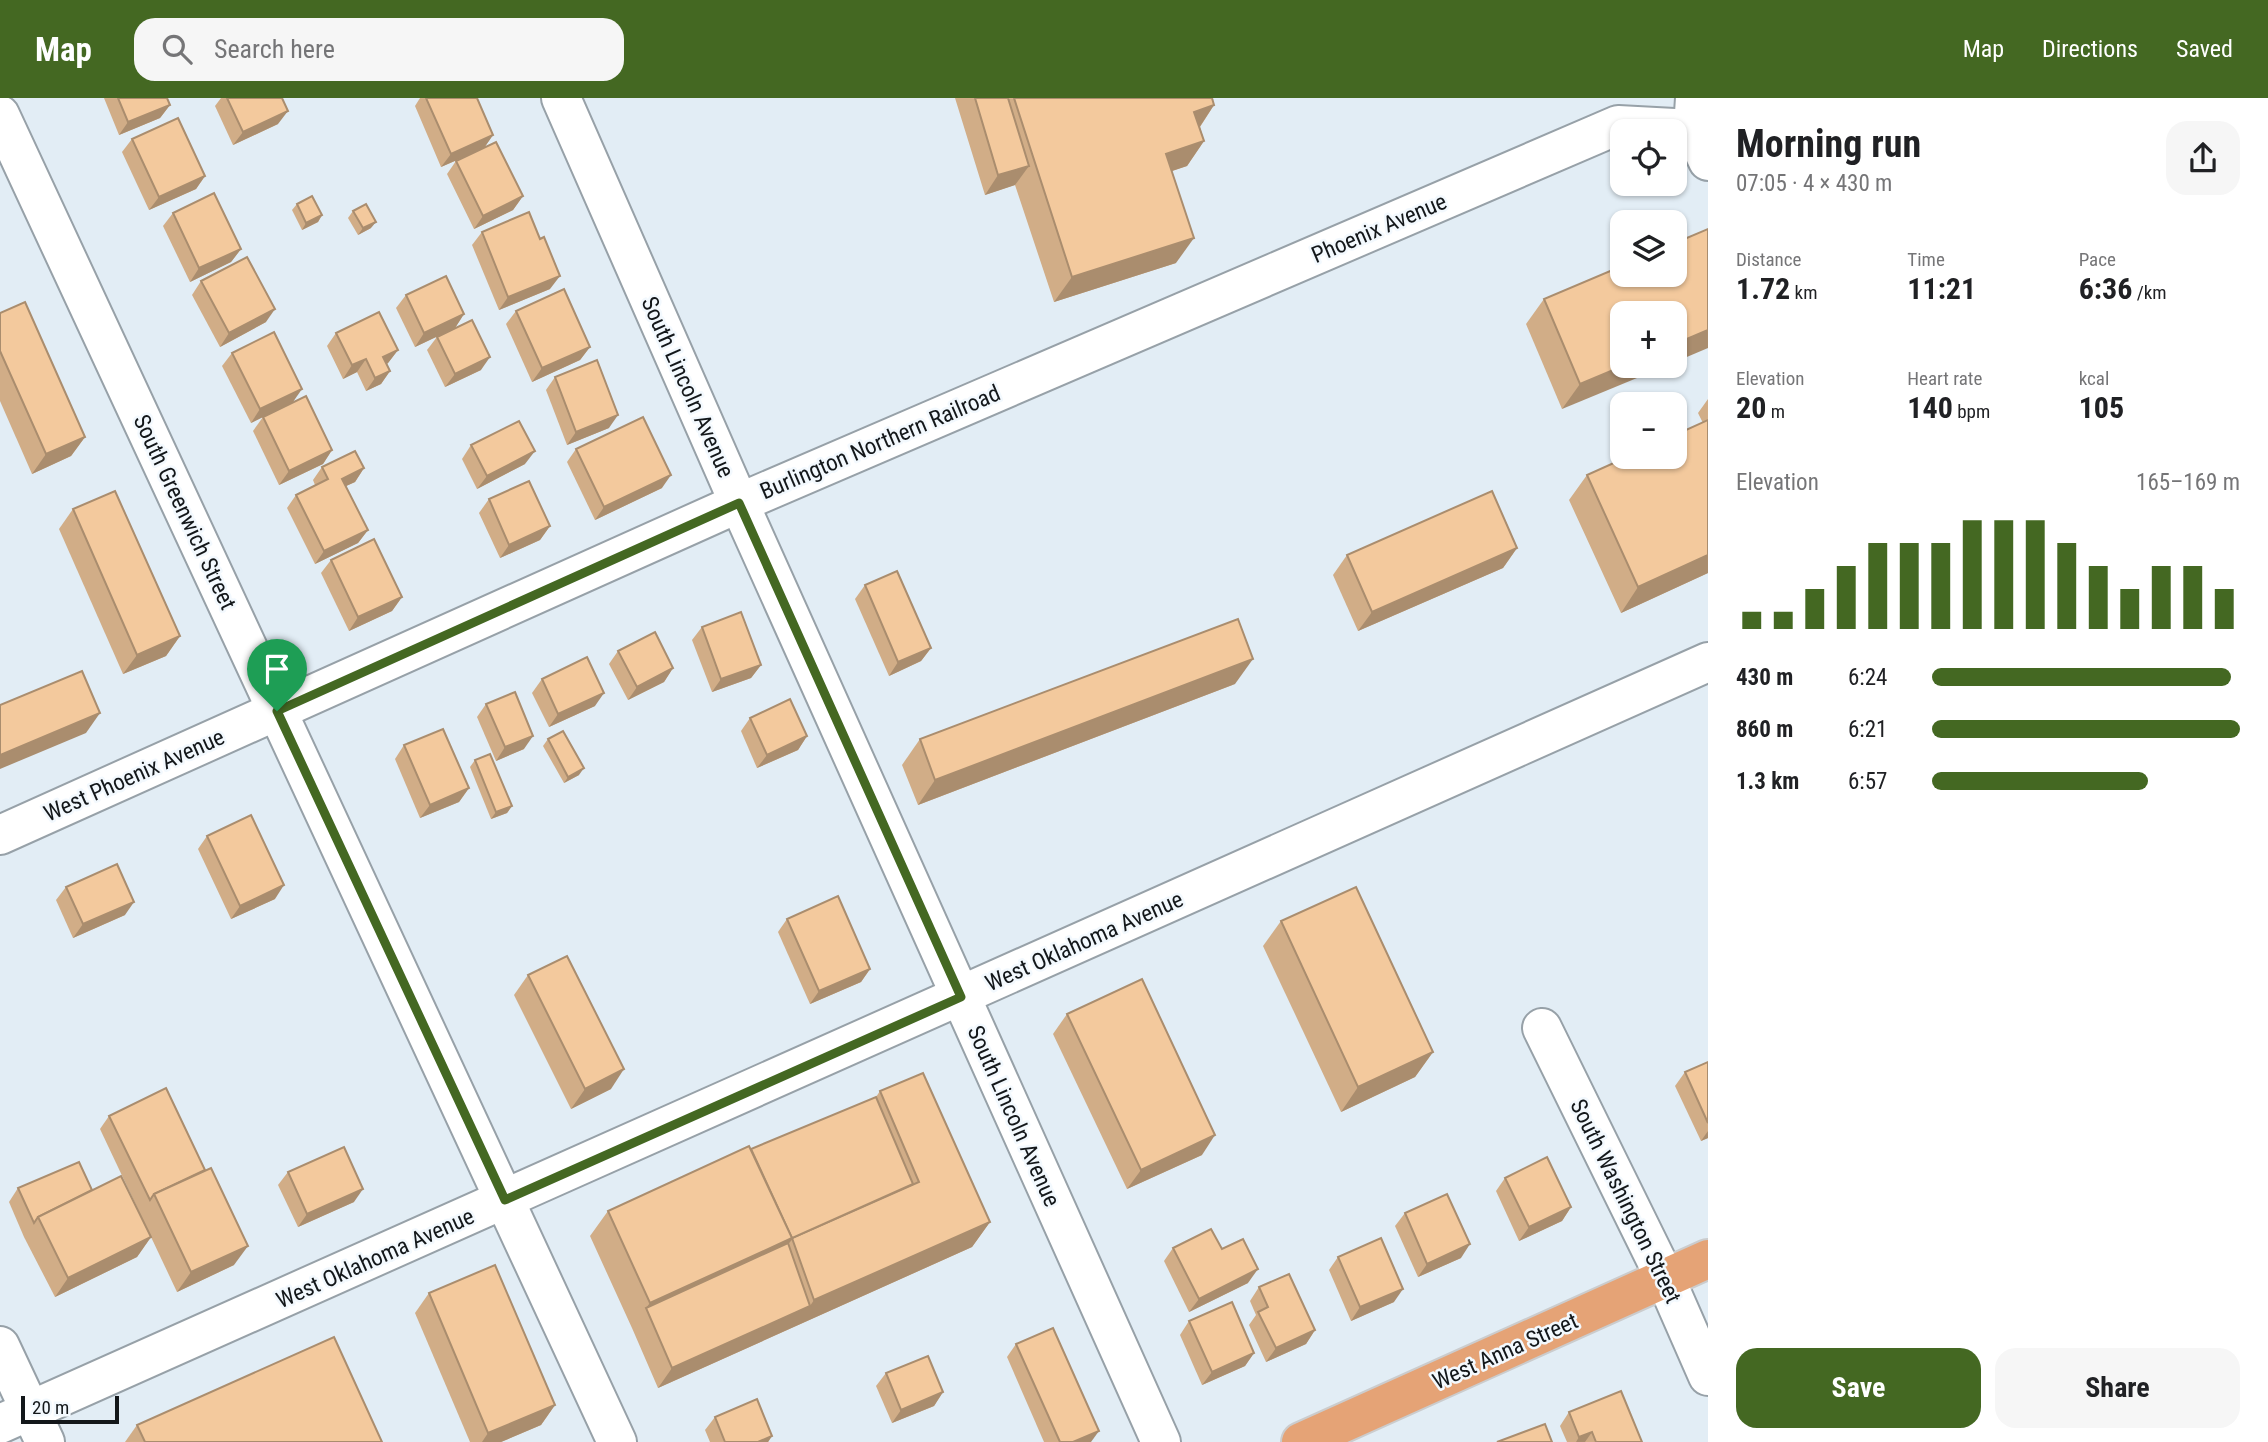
<!DOCTYPE html>
<html lang="en">
<head>
<meta charset="utf-8">
<style>
	:root { --surface:#fff; --page:#f6f6f6; --text:#202124; --muted:#757577; --accent:#446822 }
	body { margin:0; font-family:"Roboto Condensed",sans-serif; background:var(--page); color:var(--text); height:100vh; display:flex; flex-direction:column; font-size:26px; white-space:nowrap }
	* { box-sizing:border-box; margin:0 }
	p { font-size:23px; color:var(--muted) }
	.icon { flex:none; width:38px; height:38px; fill:none; stroke:currentColor; stroke-width:2; stroke-linecap:round; stroke-linejoin:round }
	.map { position:relative; flex:1; overflow:hidden }
	.sheet { display:flex; flex-direction:column; background:var(--surface); width:560px }
	.sheet>* { flex:none }
	.fabs { position:absolute; left:1610px; top:21px; display:grid; gap:14px }
	.fabs a { display:grid; place-items:center; width:77px; height:77px; border-radius:14px; background:var(--surface); box-shadow:0 2px 5px #0004; font-size:35px }
	.scale { position:absolute; left:21px; bottom:18px; width:98px; box-sizing:border-box; padding-left:7px; border:4px solid #13171a; border-top:0; font-size:19px; line-height:24px; white-space:nowrap; color:#13171a; -webkit-text-stroke:5px #f3f9fe; paint-order:stroke }
	.pin { position:absolute; display:grid; place-items:center; width:60px; height:60px; color:#fff; margin:-72px -30px; border-radius:50% 50% 50% 0; rotate:-45deg; box-shadow:0 0 7px #0007 }
	.pin .icon { rotate:45deg }
	.round { display:grid; place-items:center; flex:none; width:74px; height:74px; border-radius:21px; background:var(--page) }
	.headline { display:flex; align-items:center; justify-content:space-between; height:119px; padding:0 28px }
	h1 { font-size:38px; font-weight:700; line-height:52px }
	.metrics { display:grid; grid-template-columns:repeat(3,1fr); gap:10px; height:119px; padding:7px 28px }
	.metrics div { display:grid; align-content:center }
	.metrics b { font-size:30px; font-weight:700 }
	.metrics small { font-size:19px; font-weight:400 }
	.metrics p { font-size:19px }
	.chart { height:196px; padding:14px 28px }
	.chart p { display:flex; justify-content:space-between }
	.chart svg { width:100%; height:126px; margin-top:7px; stroke:var(--accent); stroke-width:6 }
	.primary-button { display:flex; gap:14px; margin-top:auto; padding:14px 28px }
	.primary-button a { flex:1; height:80px; border-radius:21px; background:var(--accent); color:#fff; font-size:28px; font-weight:700; line-height:80px; text-align:center }
	.primary-button a+a { background:var(--page); color:var(--text) }
	ul { padding:0 28px; list-style:none; font-size:23px }
	li { display:grid; grid-template-columns:112px 84px 1fr; align-items:center; height:52px }
	li i { height:18px; border-radius:9px; background:var(--accent) }
	header { display:flex; align-items:center; gap:42px; box-sizing:border-box; height:98px; padding:0 35px; background:var(--accent); color:#fff }
	header strong { font-size:33px }
	nav { display:flex; gap:38px; margin-inline-start:auto; font-size:24px }
	.search { width:490px; height:63px; background:var(--page); display:flex; align-items:center; gap:18px; box-sizing:border-box; padding:0 24px; border-radius:21px; color:var(--muted); font-size:26px }
	main { display:flex; flex:1; min-height:0 }
	.map>svg:first-child { display:block }
</style>
</head>
<body>
<header>
<strong>Map</strong>
<div class="search"><svg class="icon" aria-label="search" viewBox="0 0 24 24"><circle cx="10" cy="10" r="6"/><path d="M15 15l6 6"/></svg>Search here</div>
<nav><a>Map</a><a>Directions</a><a>Saved</a></nav>
</header>
<main>
<div class="map">
<svg width="1708" height="1344" viewBox="0 0 1708 1344">
	<rect width="100%" height="100%" fill="#e2edf5"/>
	<g fill="none" stroke-linecap="round" stroke-linejoin="round">
		<g stroke="#97a1a8" stroke-width="42">
			<g id="minor">
				<path d="M561,0L739,405L1161,1344"/>
				<path d="M1695,0L1693,31L1708,63"/>
				<path d="M0,17L617,1344"/>
				<path d="M0,737L739,405L1618,27L1693,31"/>
				<path d="M1542,930L1665,1180L1708,1278"/>
				<path d="M0,1248L45,1344"/>
				<path d="M0,1326L1708,564"/>
			</g>
		</g>
		<g stroke="#cbcccd" stroke-width="42">
			<path id="major" d="M1301,1344L1708,1161"/>
		</g>
		<use href="#minor" stroke="#fff" stroke-width="38"/>
		<use href="#major" stroke="#e5a376" stroke-width="38"/>
	</g>
	<g fill="#d1ad87">
		<path d="M104,0H167L170,7L160,20L119,37Z"/>
		<path d="M221,0H282L278,26L233,47L215,8Z"/>
		<path d="M420,0H477L493,37L484,50L523,98L513,112L474,131L447,76L456,63L471,56L441,69L415,8Z"/>
		<path d="M955,0H1212L1214,7L1200,29L1204,43L1187,68L1172,73L1176,165L1054,204L1015,87L985,97Z"/>
		<path d="M132,41L205,78L196,91L149,112L122,54Z"/>
		<path d="M297,106L322,117L318,124L302,132L292,112Z"/>
		<path d="M353,113L371,130L358,137L348,120Z"/>
		<path d="M173,115L241,151L231,164L190,184L163,128Z"/>
		<path d="M482,134L550,191L499,212L472,147Z"/>
		<path d="M201,183L266,224L220,249L192,197Z"/>
		<path d="M406,197L464,216L455,230L415,249L396,210Z"/>
		<path d="M1544,201L1622,268L1562,311L1526,226Z"/>
		<path d="M516,213L590,249L580,262L532,284L506,226Z"/>
		<path d="M0,215L85,339L71,358L32,376L0,303Z"/>
		<path d="M336,235L398,252L388,265L387,266L390,273L381,286L366,293L357,274L343,281L327,248Z"/>
		<path d="M437,239L481,272L445,289L427,252Z"/>
		<path d="M232,255L293,304L251,325L222,268Z"/>
		<path d="M555,279L609,330L567,347L546,292Z"/>
		<path d="M1708,301V475L1621,515L1569,402L1587,377L1703,325L1698,315Z"/>
		<path d="M263,319L332,352L323,366L279,387L253,333Z"/>
		<path d="M471,347L525,366L477,391L462,361Z"/>
		<path d="M576,351L662,390L595,422L567,364Z"/>
		<path d="M322,369L364,370L355,384L346,388L368,432L358,445L315,466L287,410L296,397L315,387L313,382Z"/>
		<path d="M489,401L550,428L540,442L500,460L479,415Z"/>
		<path d="M73,411L180,538L166,558L123,576L59,431Z"/>
		<path d="M1517,450L1503,470L1358,533L1333,477L1347,457Z"/>
		<path d="M331,462L402,499L392,513L349,533L321,475Z"/>
		<path d="M865,487L931,550L921,563L889,578L855,501Z"/>
		<path d="M702,529L761,567L751,580L712,594L692,542Z"/>
		<path d="M618,553L673,570L664,584L628,602L609,566Z"/>
		<path d="M542,581L595,608L549,629L532,595Z"/>
		<path d="M1235,586L918,707L902,667L920,641Z"/>
		<path d="M486,606L524,651L496,663L477,619Z"/>
		<path d="M750,620L807,638L798,652L757,670L741,633Z"/>
		<path d="M548,641L579,677L564,685L543,648Z"/>
		<path d="M404,647L469,690L459,704L420,720L395,661Z"/>
		<path d="M475,662L512,708L507,715L491,721L470,669Z"/>
		<path d="M207,738L275,801L231,821L198,751Z"/>
		<path d="M66,789L125,817L73,840L56,802Z"/>
		<path d="M787,821L870,871L861,884L810,906L778,834Z"/>
		<path d="M1281,823L1433,954L1415,979L1341,1014L1263,848Z"/>
		<path d="M528,877L611,991L571,1011L514,897Z"/>
		<path d="M1067,916L1202,1057L1127,1091L1053,936Z"/>
		<path d="M1708,964V1040L1701,1043L1675,988L1685,974Z"/>
		<path d="M880,993L990,1124L972,1149L658,1290L632,1230L590,1138L608,1113L876,999Z"/>
		<path d="M109,1018L234,1167L177,1194L100,1031Z"/>
		<path d="M288,1074L354,1104L298,1129L278,1087Z"/>
		<path d="M1505,1080L1571,1109L1562,1123L1519,1143L1496,1093Z"/>
		<path d="M18,1090L92,1092L151,1139L137,1159L55,1199L24,1139L9,1104Z"/>
		<path d="M1405,1115L1461,1160L1418,1179L1395,1128Z"/>
		<path d="M1173,1150L1222,1151L1248,1185L1189,1214L1164,1163Z"/>
		<path d="M1338,1159L1394,1204L1351,1223L1329,1172Z"/>
		<path d="M1259,1189L1315,1232L1306,1246L1266,1264L1249,1227L1256,1217L1250,1203Z"/>
		<path d="M429,1195L555,1307L541,1327L501,1344H470L415,1215Z"/>
		<path d="M1189,1223L1254,1255L1245,1268L1202,1287L1180,1237Z"/>
		<path d="M1016,1246L1091,1344H1044L1007,1259Z"/>
		<path d="M886,1275L943,1294L934,1308L892,1325L876,1288Z"/>
		<path d="M1569,1314L1642,1344H1567L1560,1328Z"/>
		<path d="M715,1319L772,1338L768,1344H710L705,1332Z"/>
		<path d="M137,1327L382,1344H125Z"/>
	</g>
	<g fill="#aa8d6e">
		<path d="M170,7L160,20L119,37L128,24Z"/>
		<path d="M1214,7L1197,33L1194,14Z"/>
		<path d="M288,13L278,26L233,47L243,34Z"/>
		<path d="M493,37L484,50L441,69L451,56Z"/>
		<path d="M1204,43L1187,68L1148,81L1166,56Z"/>
		<path d="M1029,68L1015,87L985,97L998,77Z"/>
		<path d="M205,78L196,91L149,112L159,99Z"/>
		<path d="M523,98L513,112L474,131L483,118Z"/>
		<path d="M322,117L318,124L302,132L306,125Z"/>
		<path d="M376,124L371,130L358,137L363,130Z"/>
		<path d="M1194,140L1176,165L1054,204L1072,179Z"/>
		<path d="M241,151L231,164L190,184L199,170Z"/>
		<path d="M560,178L550,191L499,212L508,199Z"/>
		<path d="M275,211L266,224L220,249L229,235Z"/>
		<path d="M464,216L455,230L415,249L424,235Z"/>
		<path d="M1708,232V250L1675,264V246Z"/>
		<path d="M590,249L580,262L532,284L542,270Z"/>
		<path d="M398,252L388,265L374,272L383,259Z"/>
		<path d="M490,259L481,272L445,289L455,276Z"/>
		<path d="M366,261L357,274L343,281L352,267Z"/>
		<path d="M1623,268H1666L1562,311L1580,286Z"/>
		<path d="M390,273L381,286L366,293L375,280Z"/>
		<path d="M302,291L293,304L251,325L260,311Z"/>
		<path d="M618,317L609,330L567,347L576,334Z"/>
		<path d="M85,339L71,358L32,376L46,356Z"/>
		<path d="M332,352L323,366L279,387L289,373Z"/>
		<path d="M535,353L525,366L477,391L487,378Z"/>
		<path d="M364,370L355,384L333,394L342,381Z"/>
		<path d="M671,377L662,390L595,422L604,409Z"/>
		<path d="M550,428L540,442L500,460L509,447Z"/>
		<path d="M368,432L358,445L315,466L324,453Z"/>
		<path d="M1517,450L1503,470L1358,533L1372,514Z"/>
		<path d="M1708,457V475L1621,515L1638,489Z"/>
		<path d="M402,499L392,513L349,533L358,519Z"/>
		<path d="M180,538L166,558L123,576L137,557Z"/>
		<path d="M931,550L921,563L889,578L898,564Z"/>
		<path d="M1253,561L1235,586L918,707L935,682Z"/>
		<path d="M761,567L751,580L712,594L721,581Z"/>
		<path d="M673,570L664,584L628,602L637,589Z"/>
		<path d="M604,595L595,608L549,629L558,616Z"/>
		<path d="M100,615L86,635L0,671V657Z"/>
		<path d="M533,638L524,651L496,663L505,649Z"/>
		<path d="M807,638L798,652L757,670L767,657Z"/>
		<path d="M584,670L579,677L564,685L568,679Z"/>
		<path d="M469,690L459,704L420,720L430,707Z"/>
		<path d="M512,708L507,715L491,721L496,714Z"/>
		<path d="M284,787L275,801L231,821L240,808Z"/>
		<path d="M134,804L125,817L73,840L83,826Z"/>
		<path d="M870,871L861,884L810,906L819,893Z"/>
		<path d="M1433,954L1415,979L1341,1014L1358,989Z"/>
		<path d="M624,971L611,991L571,1011L585,991Z"/>
		<path d="M1708,1033V1040L1701,1043Z"/>
		<path d="M1215,1037L1202,1057L1127,1091L1141,1072Z"/>
		<path d="M363,1091L354,1104L298,1129L307,1116Z"/>
		<path d="M1571,1109L1562,1123L1519,1143L1529,1129Z"/>
		<path d="M990,1124L972,1149L658,1290L672,1270L810,1208L814,1202Z"/>
		<path d="M151,1139L137,1159L55,1199L68,1180Z"/>
		<path d="M792,1140L774,1165L646,1210L650,1205Z"/>
		<path d="M1470,1146L1461,1160L1418,1179L1427,1166Z"/>
		<path d="M248,1148L234,1167L177,1194L191,1174Z"/>
		<path d="M1258,1171L1248,1185L1189,1214L1199,1201Z"/>
		<path d="M1403,1191L1394,1204L1351,1223L1360,1209Z"/>
		<path d="M1315,1232L1306,1246L1266,1264L1276,1250Z"/>
		<path d="M1254,1255L1245,1268L1202,1287L1212,1274Z"/>
		<path d="M943,1294L934,1308L892,1325L901,1312Z"/>
		<path d="M555,1307L541,1327L501,1344H482L488,1335Z"/>
		<path d="M1099,1333L1091,1344H1073Z"/>
		<path d="M1592,1334L1585,1344H1576L1579,1339Z"/>
		<path d="M772,1338L768,1344H758Z"/>
	</g>
	<g fill="#f3c99d" stroke="#aa8d6e" stroke-width="2">
		<path d="M118,0H167L170,7L128,24Z"/>
		<path d="M227,0H282L288,13L243,34Z"/>
		<path d="M426,0H477L493,37L451,56Z"/>
		<path d="M975,0H1008L1029,68L998,77Z"/>
		<path d="M1014,0H1212L1214,7L1194,14L1204,43L1166,56L1194,140L1072,179Z"/>
		<path d="M178,20L205,78L159,99L132,41Z"/>
		<path d="M496,44L523,98L483,118L456,63Z"/>
		<path d="M214,95L241,151L199,170L173,115Z"/>
		<path d="M312,98L322,117L306,125L297,106Z"/>
		<path d="M366,106L376,124L363,130L353,113Z"/>
		<path d="M529,114L540,141L544,139L560,178L508,199L482,134Z"/>
		<path d="M1708,131V232L1675,246V215H1622L1623,268L1580,286L1544,201L1622,168V177H1675V145Z"/>
		<path d="M247,159L275,211L229,235L201,183Z"/>
		<path d="M446,178L464,216L424,235L406,197Z"/>
		<path d="M564,191L590,249L542,270L516,213Z"/>
		<path d="M25,204L85,339L46,356L0,253V215Z"/>
		<path d="M379,214L398,252L383,259L390,273L375,280L366,261L352,267L336,235Z"/>
		<path d="M472,222L490,259L455,276L437,239Z"/>
		<path d="M274,234L302,291L260,311L232,255Z"/>
		<path d="M597,262L618,317L576,334L555,279Z"/>
		<path d="M306,298L332,352L289,373L263,319Z"/>
		<path d="M643,319L671,377L604,409L576,351Z"/>
		<path d="M1708,322V457L1638,489L1587,377L1627,359H1675V337Z"/>
		<path d="M519,323L535,353L487,378L471,347Z"/>
		<path d="M355,353L364,370L342,381L368,432L324,453L296,397L328,381L322,369Z"/>
		<path d="M529,383L550,428L509,447L489,401Z"/>
		<path d="M115,393L180,538L137,557L73,411Z"/>
		<path d="M1492,393L1517,450L1372,514L1347,457Z"/>
		<path d="M374,441L402,499L358,519L331,462Z"/>
		<path d="M897,473L931,550L898,564L865,487Z"/>
		<path d="M741,514L761,567L721,581L702,529Z"/>
		<path d="M1238,521L1253,561L935,682L920,641Z"/>
		<path d="M655,534L673,570L637,589L618,553Z"/>
		<path d="M587,559L604,595L558,616L542,581Z"/>
		<path d="M82,573L100,615L0,657V607Z"/>
		<path d="M515,594L533,638L505,649L486,606Z"/>
		<path d="M790,601L807,638L767,657L750,620Z"/>
		<path d="M443,631L469,690L430,707L404,647Z"/>
		<path d="M563,633L584,670L568,679L548,641Z"/>
		<path d="M490,656L512,708L496,714L475,662Z"/>
		<path d="M251,717L284,787L240,808L207,738Z"/>
		<path d="M117,766L134,804L83,826L66,789Z"/>
		<path d="M1356,789L1433,954L1358,989L1281,823Z"/>
		<path d="M838,798L870,871L819,893L787,821Z"/>
		<path d="M567,858L624,971L585,991L528,877Z"/>
		<path d="M1142,881L1215,1037L1141,1072L1067,916Z"/>
		<path d="M1708,964V1025L1685,974Z"/>
		<path d="M923,975L990,1124L814,1202L792,1140L919,1084L880,993Z"/>
		<path d="M166,990L205,1072L154,1096L150,1102L109,1018Z"/>
		<path d="M876,999L913,1086L792,1140L788,1145L792,1140L751,1051Z"/>
		<path d="M749,1048L792,1140L650,1205L608,1113Z"/>
		<path d="M344,1049L363,1091L307,1116L288,1074Z"/>
		<path d="M1547,1059L1571,1109L1529,1129L1505,1080Z"/>
		<path d="M79,1064L92,1092L38,1119L34,1125L18,1090Z"/>
		<path d="M211,1070L248,1148L191,1174L154,1096Z"/>
		<path d="M121,1078L151,1139L68,1180L38,1119Z"/>
		<path d="M1447,1096L1470,1146L1427,1166L1405,1115Z"/>
		<path d="M1211,1131L1222,1151L1243,1141L1258,1171L1199,1201L1173,1150Z"/>
		<path d="M1381,1140L1403,1191L1360,1209L1338,1159Z"/>
		<path d="M788,1145L810,1208L672,1270L646,1210Z"/>
		<path d="M495,1167L555,1307L488,1335L429,1195Z"/>
		<path d="M1289,1176L1315,1232L1276,1250L1258,1214L1268,1209L1259,1189Z"/>
		<path d="M1232,1204L1254,1255L1212,1274L1189,1223Z"/>
		<path d="M1053,1230L1099,1333L1073,1344H1060L1016,1246Z"/>
		<path d="M334,1239L382,1344H145L137,1327Z"/>
		<path d="M928,1258L943,1294L901,1312L886,1275Z"/>
		<path d="M1621,1293L1642,1344H1596L1592,1334L1579,1339L1569,1314Z"/>
		<path d="M757,1301L772,1338L758,1344H725L715,1319Z"/>
		<path d="M1545,1326L1552,1344H1497Z"/>
	</g>
	<g fill="none" stroke-linecap="round" stroke-linejoin="round">
		<g stroke="#fff" stroke-width="14">
			<path id="route" d="M739,405L961,899L505,1102L277,613Z"/>
		</g>
		<use href="#route" stroke="#446822" stroke-width="9"/>
	</g>
	<g text-anchor="middle" stroke-width="5" stroke-linejoin="round" paint-order="stroke">
		<g font-size="23" fill="#13171a" stroke="#f3f9fe">
			<text transform="translate(1379 130) rotate(-23)" y="8">Phoenix Avenue</text>
			<text transform="translate(688 289) rotate(66)" y="8">South Lincoln Avenue</text>
			<text transform="translate(880 344) rotate(-23)" y="8">Burlington Northern Railroad</text>
			<text transform="translate(185 414) rotate(65)" y="8">South Greenwich Street</text>
			<text transform="translate(134 677) rotate(-24)" y="8">West Phoenix Avenue</text>
			<text transform="translate(1084 843) rotate(-24)" y="8">West Oklahoma Avenue</text>
			<text transform="translate(1014 1018) rotate(66)" y="8">South Lincoln Avenue</text>
			<text transform="translate(1626 1103) rotate(64)" y="8">South Washington Street</text>
			<text transform="translate(375 1160) rotate(-24)" y="8">West Oklahoma Avenue</text>
			<text transform="translate(1505 1253) rotate(-24)" y="8">West Anna Street</text>
		</g>
	</g>
</svg>
<div class="fabs">
<a><svg class="icon" aria-label="locate" viewBox="0 0 24 24"><circle cx="12" cy="12" r="6"/><path d="M12 2v4M12 18v4M2 12h4M18 12h4"/></svg></a>
<a><svg class="icon" aria-label="layers" viewBox="0 0 24 24"><path d="M12 4l9 5-9 5-9-5zM3 14l9 5 9-5"/></svg></a>
<a>+</a>
<a>−</a>
</div>
<div class="scale">20 m</div>
<div class="pin" style="left:277px;top:613px;background:#1e9e55"><svg class="icon" aria-label="arrive" viewBox="0 0 24 24"><path d="M6 21V4h12l-3 4 3 4H6"/></svg></div>
</div>
<section class="sheet">
<div class="headline"><div><h1>Morning run</h1><p>07:05 · 4 × 430 m</p></div><a class="round"><svg class="icon" aria-label="share" viewBox="0 0 24 24"><path d="M12 15V3M7 8l5-5 5 5M5 13v7h14v-7"/></svg></a></div>
<div class="metrics">
<div><p>Distance</p><b>1.72<small> km</small></b></div>
<div><p>Time</p><b>11:21</b></div>
<div><p>Pace</p><b>6:36<small> /km</small></b></div>
</div>
<div class="metrics">
<div><p>Elevation</p><b>20<small> m</small></b></div>
<div><p>Heart rate</p><b>140<small> bpm</small></b></div>
<div><p>kcal</p><b>105</b></div>
</div>
<div class="chart"><p><span>Elevation</span>165–169 m</p>
<svg viewBox="0 0 160 44" preserveAspectRatio="none"><path d="M5 44V38M15 44V38M25 44V30M35 44V22M45 44V14M55 44V14M65 44V14M75 44V6M85 44V6M95 44V6M105 44V14M115 44V22M125 44V30M135 44V22M145 44V22M155 44V30"/></svg>
</div>
<ul>
<li><b>430 m</b>6:24<i style="width:97%"></i></li>
<li><b>860 m</b>6:21<i style="width:100%"></i></li>
<li><b>1.3 km</b>6:57<i style="width:70%"></i></li>
</ul>
<div class="primary-button"><a>Save</a><a>Share</a></div>
</section>
</main>
</body>
</html>
